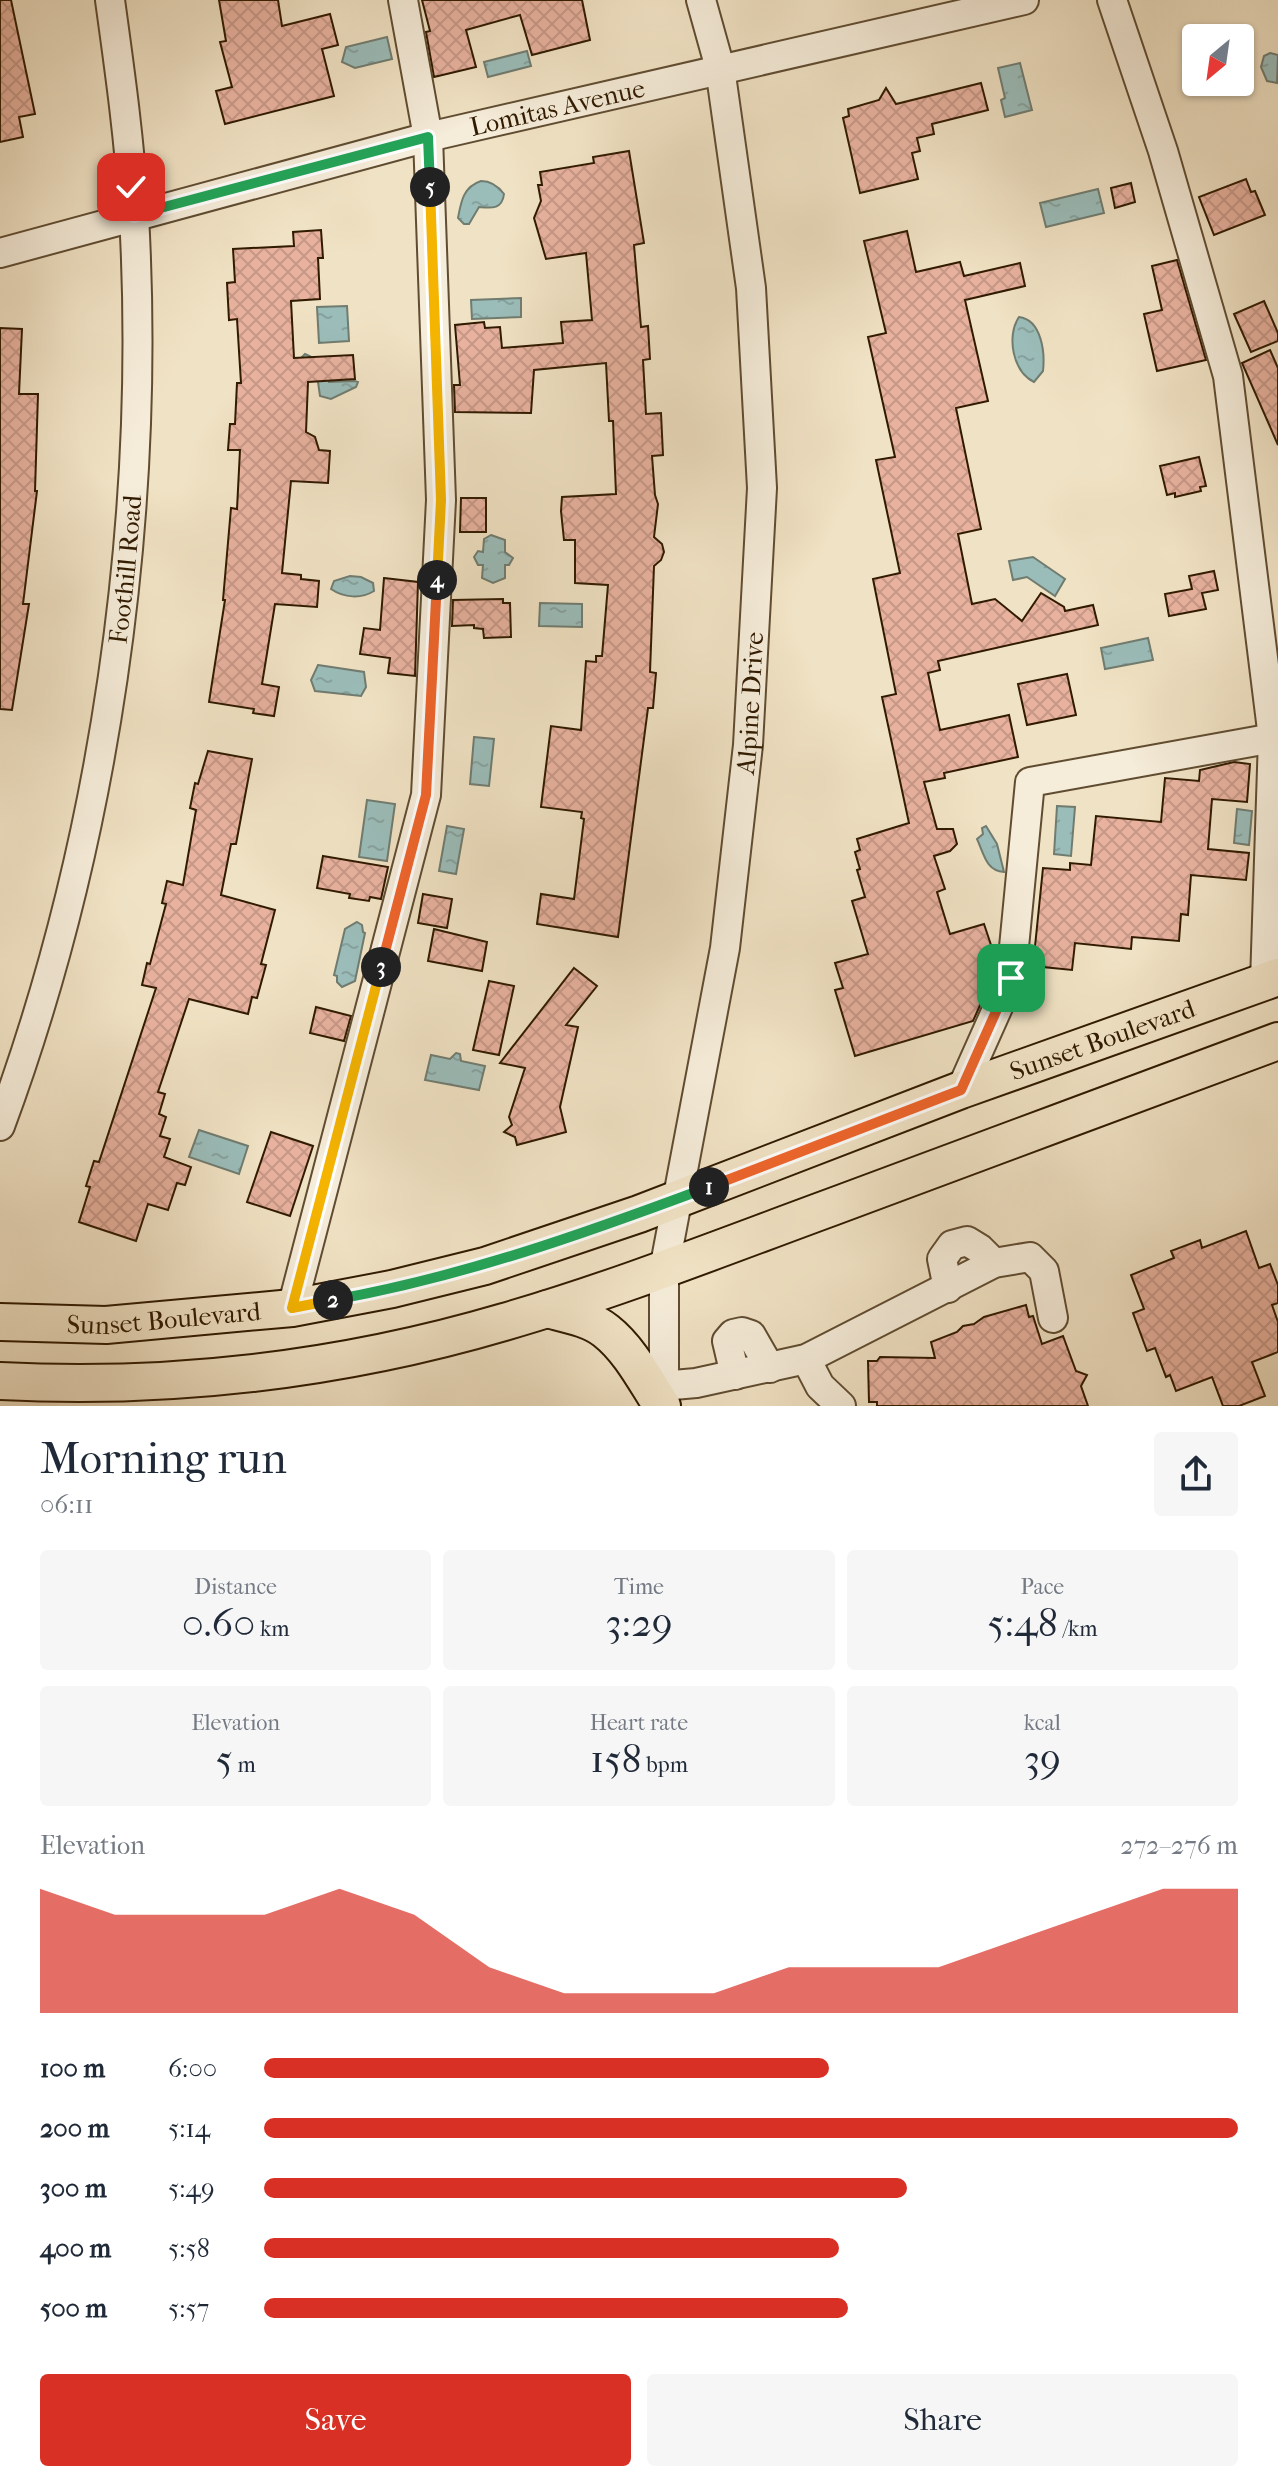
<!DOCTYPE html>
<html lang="en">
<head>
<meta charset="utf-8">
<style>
	:root { --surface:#fff; --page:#f6f6f7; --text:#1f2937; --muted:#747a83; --accent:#d93025 }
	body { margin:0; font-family:"IM FELL French Canon",serif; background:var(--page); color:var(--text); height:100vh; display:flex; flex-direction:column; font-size:30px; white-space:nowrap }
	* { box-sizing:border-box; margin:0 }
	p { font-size:26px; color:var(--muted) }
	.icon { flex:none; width:44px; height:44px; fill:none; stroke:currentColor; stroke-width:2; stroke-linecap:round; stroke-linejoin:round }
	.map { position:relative; height:1406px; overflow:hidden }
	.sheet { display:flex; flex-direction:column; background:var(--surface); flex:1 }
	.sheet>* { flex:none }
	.needle { width:52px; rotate:209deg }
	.controls { position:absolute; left:1182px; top:24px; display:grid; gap:16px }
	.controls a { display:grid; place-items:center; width:72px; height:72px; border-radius:8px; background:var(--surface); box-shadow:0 2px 6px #0004; font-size:40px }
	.pin { position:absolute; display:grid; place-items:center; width:68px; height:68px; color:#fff; margin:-34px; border-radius:16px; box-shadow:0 4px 12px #0006 }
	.km { position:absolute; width:40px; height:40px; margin:-20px; border-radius:50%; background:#222; color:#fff; font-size:22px; line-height:40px; text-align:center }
	.round { display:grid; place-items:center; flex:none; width:84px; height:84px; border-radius:8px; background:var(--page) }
	.headline { display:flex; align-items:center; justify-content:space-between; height:136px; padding:0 40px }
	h1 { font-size:44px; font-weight:600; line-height:60px }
	.stats { display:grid; grid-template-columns:repeat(3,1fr); gap:12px; height:136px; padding:8px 40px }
	.stats div { display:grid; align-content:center; border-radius:8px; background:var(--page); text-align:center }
	.stats b { font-size:40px; font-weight:600 }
	.stats small { font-size:22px; font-weight:400 }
	.stats p { font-size:22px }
	.chart { height:224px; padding:16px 40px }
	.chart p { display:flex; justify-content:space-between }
	.chart svg { width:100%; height:144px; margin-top:8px; fill:var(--accent); opacity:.7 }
	.primary-button { display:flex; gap:16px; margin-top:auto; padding:16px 40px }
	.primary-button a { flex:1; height:92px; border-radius:8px; background:var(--accent); color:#fff; font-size:32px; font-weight:600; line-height:92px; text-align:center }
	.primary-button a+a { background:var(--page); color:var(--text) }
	ul { padding:0 40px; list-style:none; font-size:26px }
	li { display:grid; grid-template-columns:128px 96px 1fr; align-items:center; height:60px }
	li i { height:20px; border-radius:10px; background:var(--accent) }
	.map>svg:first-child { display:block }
</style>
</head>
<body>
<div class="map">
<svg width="1278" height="1406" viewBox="0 0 1278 1406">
	<defs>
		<pattern id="water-ripples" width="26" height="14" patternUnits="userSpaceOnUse" patternTransform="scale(2)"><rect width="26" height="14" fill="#9bbdba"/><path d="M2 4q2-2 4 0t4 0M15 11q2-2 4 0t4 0" fill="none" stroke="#86a29e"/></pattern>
		<pattern id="building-cross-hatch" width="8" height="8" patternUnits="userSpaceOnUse" patternTransform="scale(2)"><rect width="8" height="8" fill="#e8b29f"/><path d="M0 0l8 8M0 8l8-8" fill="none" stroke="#c79887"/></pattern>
	</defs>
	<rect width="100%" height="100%" fill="#f0e2c4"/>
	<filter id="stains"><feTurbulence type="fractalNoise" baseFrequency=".0025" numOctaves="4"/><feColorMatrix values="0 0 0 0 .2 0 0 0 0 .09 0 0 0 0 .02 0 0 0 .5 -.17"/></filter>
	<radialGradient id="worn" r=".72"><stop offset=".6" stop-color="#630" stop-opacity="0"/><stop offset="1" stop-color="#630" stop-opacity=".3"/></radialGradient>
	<g fill="url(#water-ripples)" stroke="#707c70" stroke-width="2">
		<path d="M387,37L392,59L355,68L342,62L346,47Z"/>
		<path d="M527,51L531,66L488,77L484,62Z"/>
		<path d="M1270,53L1278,55L1277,83L1267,81L1261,67L1264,56Z"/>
		<path d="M1020,63L1032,110L1005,117L1001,100L1005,98L998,68Z"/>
		<path d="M481,181C491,181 498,186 504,194C502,210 491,208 479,207L469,224H464L458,218C461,202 463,187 481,181Z"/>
		<path d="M1098,189L1104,213L1046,227L1040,203Z"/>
		<path d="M521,298V317L472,319L471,300Z"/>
		<path d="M347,306L349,341L319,343L317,307Z"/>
		<path d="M1019,317C1042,320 1045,353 1043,371L1034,382C1013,372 1006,336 1019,317Z"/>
		<path d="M305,354L328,365L329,382L355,381L358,382L356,387L331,399L320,396L318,382L299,360Z"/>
		<path d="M491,535L505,540V552L513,558L509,565H505V578L493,583L482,578L483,565H478L474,557L478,551L483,552L484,539Z"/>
		<path d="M1033,557L1065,579L1055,596L1027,577L1013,580L1009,561Z"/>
		<path d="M350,576L361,577L373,583L374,591C361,599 344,598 331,589L334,581Z"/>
		<path d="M540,603L582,604V627L539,626Z"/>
		<path d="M1148,638L1153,660L1105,669L1101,648Z"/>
		<path d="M318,665L364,672L366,687L361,696L315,691L311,680Z"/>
		<path d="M474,737L494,739L489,786L470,784Z"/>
		<path d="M367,800L395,804L387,861L359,857Z"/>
		<path d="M1057,806L1075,807L1071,856L1054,854Z"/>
		<path d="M1237,809L1252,811L1249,845L1234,843Z"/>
		<path d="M447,826L464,829L456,874L439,871Z"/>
		<path d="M986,826L997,844L1004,872C986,871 984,854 977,839L983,834L982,828Z"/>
		<path d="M357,922L362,925L363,932L365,933L355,981L342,987L337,982V976L334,975L345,929Z"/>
		<path d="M456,1053L460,1054L461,1061L485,1066L479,1090L425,1080L431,1055L450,1059Z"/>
		<path d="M199,1130L248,1146L239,1174L189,1157Z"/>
	</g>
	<g fill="url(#building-cross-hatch)" stroke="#301a00" stroke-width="2">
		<path d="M0,0H11L35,114L19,117L23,137L0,142Z"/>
		<path d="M219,0H278L282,26L330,14L338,45L322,49L334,96L225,124L216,91L232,87L220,42L226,41Z"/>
		<path d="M422,0H582L590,40L532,55L520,15L466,30L476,67L434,77L426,32L430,31Z"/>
		<path d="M981,83L988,110L932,124L934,134L917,138L920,151L912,153L918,179L860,193L843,118L849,116L848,109L879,100L886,88L896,104Z"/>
		<path d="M629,151L644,243L634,245L641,327L648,326L650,359L643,360L646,414L661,413L663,455L652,456L655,495L658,504L654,537L662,544L664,552L661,560L654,566L650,672L656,673L653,708H648L618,937L537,924L541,894L574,899L584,819L581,818L582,812L541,807L551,726L581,730L586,661L596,662V656H602L608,585L575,583V540H564L561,511L562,497L616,494L613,421H609L606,363L534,370L531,413L455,412L454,385H460L455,325L484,322L485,328L500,327L502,348L563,343L561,322L592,320L586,253L546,259L534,218L541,201L538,185H542L540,172L594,163L593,157Z"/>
		<path d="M1246,179L1251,192L1255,191L1265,215L1214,235L1199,197Z"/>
		<path d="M1131,183L1135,202L1115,208L1111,188Z"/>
		<path d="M321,230L323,258H318L320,299L291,301L294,358L353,355L355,379L308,382L306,432L315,437L319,450L330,451L328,483L291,481L282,573L301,575V579L319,581L317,607L275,604L262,684L279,687L274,716L253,713L254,709L209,702L225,600H223L231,508L237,509L240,450H228L230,424H235L237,383H241L237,319L229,320L227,283L235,282L233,249L294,246L293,232Z"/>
		<path d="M907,231L916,272L960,262L964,276L1020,263L1025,286L965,300L988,401L956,408L981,529L958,534L972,604L995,599L1022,621L1041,593L1064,607L1065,611L1093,605L1098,625L938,661L940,670L928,673L940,730L1009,715L1018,757L944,773L945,778L924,782L937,829H953L957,844L950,851L934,856L945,889L937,892L950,934L984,924L996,960L994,974L973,1021L855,1056L835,990L843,988L835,963L868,954L852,901L865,897L857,870L860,869L855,852L860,850L857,839L909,823L882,697L896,694L873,579L900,573L876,460L895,457L868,337L886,333L864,241Z"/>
		<path d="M1177,260L1206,360L1157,371L1144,314L1162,310L1152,266Z"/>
		<path d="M1264,301L1278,333V341L1251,352L1234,314Z"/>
		<path d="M0,328L22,329L19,394H38L35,491H37L23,604H29L12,710L0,709Z"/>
		<path d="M1270,350L1278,368V445L1242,363Z"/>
		<path d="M1199,457L1206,486L1200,487L1201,491L1175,497V493L1167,495L1160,466Z"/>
		<path d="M461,498H486V532H460Z"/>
		<path d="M1214,571L1218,590L1202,593L1206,609L1169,616L1165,594L1192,589L1189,576Z"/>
		<path d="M384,578L418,582L415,676L388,673L390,658L360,654L364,628L380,630Z"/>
		<path d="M503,599V603H510L511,637L484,638L483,629L474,628V625L452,626L453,600Z"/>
		<path d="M1067,674L1076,715L1027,725L1018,684Z"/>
		<path d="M208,751L252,759L236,844H231L221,895L275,910L261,964L266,965L257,998L252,997L248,1014L189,999L158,1092L165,1094L159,1114L166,1117L160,1136L170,1139L164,1157L191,1167L185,1185L177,1183L168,1210L148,1204L136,1241L79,1222L90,1187L86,1186L94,1161L99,1162L156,988L142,985L147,963L150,964L166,904L162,903L167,881L183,885L196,810L190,808L195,783L198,784Z"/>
		<path d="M1234,762L1250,764L1247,802L1212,799L1208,849L1249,853L1246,880L1191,875L1188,915L1181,914L1179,941L1132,937L1131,949L1075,943L1072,970L1033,966L1043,868L1070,870V863L1091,865L1096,816L1161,822L1165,778L1199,781L1200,770Z"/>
		<path d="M323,856L388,867L381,899L370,897L369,901L349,898L350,894L317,888Z"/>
		<path d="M423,894L452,899L447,928L418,923Z"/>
		<path d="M434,929L487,942L482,971L428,961Z"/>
		<path d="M574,968L597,986L566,1025L578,1027L560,1107L566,1132L517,1145L515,1137L504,1132L512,1125L509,1117L525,1068L500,1063Z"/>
		<path d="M489,981L514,986L499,1055L473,1050Z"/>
		<path d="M316,1007L351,1016L344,1041L310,1033Z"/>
		<path d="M271,1132L313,1146L290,1216L247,1202Z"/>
		<path d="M1246,1231L1259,1268L1270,1264L1278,1285V1303L1272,1305L1278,1322V1352L1252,1362L1265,1396L1239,1406H1223L1212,1377L1176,1391L1170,1375L1166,1377L1155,1348L1147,1351L1133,1313L1144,1309L1131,1275L1174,1258L1171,1251L1200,1240L1202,1248Z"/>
		<path d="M1026,1305L1029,1317L1033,1316L1042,1344L1063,1336L1076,1371L1087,1375L1081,1386L1088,1406H877V1402H869L868,1361H877L880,1357L935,1358L931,1342L957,1332L963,1326L974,1324L984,1317Z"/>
	</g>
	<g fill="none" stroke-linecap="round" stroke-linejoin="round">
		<g stroke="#604c31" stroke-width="32">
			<g id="minor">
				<path d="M1112,0L1163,151L1228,376L1273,738L1265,982"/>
				<path id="s1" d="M0,253L428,137L1024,0"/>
				<path d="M961,1090L1011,978L1030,782L1273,738"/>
				<path id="s2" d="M0,1126C105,842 151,518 134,216C130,144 120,72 110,0"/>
				<path d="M948,1288L942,1259L952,1245L967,1241L980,1249L994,1263"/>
				<path d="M292,1308L426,795L441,500L428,137L403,0"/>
				<path d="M806,1359L820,1386L841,1406"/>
				<path d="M735,1375L727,1341L733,1334L742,1332L751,1335L770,1368"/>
				<path d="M662,1386L696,1383L806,1359L994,1263L1030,1257L1044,1271L1053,1318"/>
				<path id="s3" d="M664,1406V1270L725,948L748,745L762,488L751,288L720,68L701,0"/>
			</g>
		</g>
		<g stroke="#301a00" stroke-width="40">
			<g id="major">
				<path d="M547,1309C566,1314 590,1318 606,1331C630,1350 645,1380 662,1406"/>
				<path id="s4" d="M0,1322L106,1325L292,1308L392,1289L485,1266L639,1214L961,1090L1278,977"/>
				<path d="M0,1381C169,1390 341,1370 504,1322C615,1290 723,1247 832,1207C981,1152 1129,1096 1278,1041"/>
			</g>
		</g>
		<use href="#minor" stroke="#f5ecd9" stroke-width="28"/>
		<use href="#major" stroke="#f0e2c4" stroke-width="36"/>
	</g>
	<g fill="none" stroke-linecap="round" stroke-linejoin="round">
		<g stroke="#fff" stroke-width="16">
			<path id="split-1" d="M709,1187L961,1090L1011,978"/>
		</g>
		<g stroke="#fff" stroke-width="16">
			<path id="split-2" d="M333,1300C466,1276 583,1234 709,1187"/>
		</g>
		<g stroke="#fff" stroke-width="16">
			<path id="split-3" d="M333,1300L292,1308L381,967"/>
		</g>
		<g stroke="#fff" stroke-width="16">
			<path id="split-4" d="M381,967L426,795L437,580"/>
		</g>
		<g stroke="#fff" stroke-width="16">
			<path id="split-5" d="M430,187L441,500L437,580"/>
		</g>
		<g stroke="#fff" stroke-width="16">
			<path id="split-6" d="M131,187L134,215L428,137L430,187"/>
		</g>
		<use href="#split-1" stroke="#f0652b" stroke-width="10"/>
		<use href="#split-2" stroke="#22a559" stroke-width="10"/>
		<use href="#split-3" stroke="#f5b400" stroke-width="10"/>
		<use href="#split-4" stroke="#f0652b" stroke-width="10"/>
		<use href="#split-5" stroke="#f5b400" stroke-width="10"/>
		<use href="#split-6" stroke="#22a559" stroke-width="10"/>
	</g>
	<g text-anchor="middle" stroke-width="6" stroke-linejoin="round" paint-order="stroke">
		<g font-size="26" fill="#301a00" stroke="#f5ecd9">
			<text dy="9" stroke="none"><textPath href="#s1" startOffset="576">Lomitas Avenue</textPath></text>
			<text dy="9" stroke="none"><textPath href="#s2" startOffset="572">Foothill Road</textPath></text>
			<text dy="9" stroke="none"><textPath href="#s3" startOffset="710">Alpine Drive</textPath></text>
			<text dy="9" stroke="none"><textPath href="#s4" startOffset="1148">Sunset Boulevard</textPath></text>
			<text dy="9" stroke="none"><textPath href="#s4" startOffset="164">Sunset Boulevard</textPath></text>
		</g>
	</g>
	<rect width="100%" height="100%" filter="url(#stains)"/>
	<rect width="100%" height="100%" fill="url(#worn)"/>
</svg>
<div class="controls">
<a><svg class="needle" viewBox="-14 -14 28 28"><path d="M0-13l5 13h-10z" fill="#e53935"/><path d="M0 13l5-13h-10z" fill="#747a83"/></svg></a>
</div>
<div class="pin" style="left:1011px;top:978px;background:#1e9e55"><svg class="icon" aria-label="arrive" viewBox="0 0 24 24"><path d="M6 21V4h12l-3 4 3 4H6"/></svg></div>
<div class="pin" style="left:131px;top:187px;background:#d93025"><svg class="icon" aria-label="check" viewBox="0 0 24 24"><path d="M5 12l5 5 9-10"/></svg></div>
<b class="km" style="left:709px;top:1187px">1</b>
<b class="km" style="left:333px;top:1300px">2</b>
<b class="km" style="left:381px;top:967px">3</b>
<b class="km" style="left:437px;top:580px">4</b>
<b class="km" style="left:430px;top:187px">5</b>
</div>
<section class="sheet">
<div class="headline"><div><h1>Morning run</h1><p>06:11</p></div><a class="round"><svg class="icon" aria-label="share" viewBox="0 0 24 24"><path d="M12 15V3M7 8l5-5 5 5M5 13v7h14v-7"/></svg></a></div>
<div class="stats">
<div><p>Distance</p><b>0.60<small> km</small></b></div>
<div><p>Time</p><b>3:29</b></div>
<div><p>Pace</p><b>5:48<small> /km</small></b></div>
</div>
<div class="stats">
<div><p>Elevation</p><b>5<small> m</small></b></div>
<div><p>Heart rate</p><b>158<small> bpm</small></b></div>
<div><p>kcal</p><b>39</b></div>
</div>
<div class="chart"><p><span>Elevation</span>272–276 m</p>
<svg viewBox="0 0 160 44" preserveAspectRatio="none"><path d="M0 44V6L10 14L20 14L30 14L40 6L50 14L60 30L70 38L80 38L90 38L100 30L110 30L120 30L130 22L140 14L150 6L160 6V44z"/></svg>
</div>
<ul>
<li><b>100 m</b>6:00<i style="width:58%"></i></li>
<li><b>200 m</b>5:14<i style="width:100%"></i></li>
<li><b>300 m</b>5:49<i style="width:66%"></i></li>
<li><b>400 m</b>5:58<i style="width:59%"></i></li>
<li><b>500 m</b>5:57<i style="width:60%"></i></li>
</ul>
<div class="primary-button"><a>Save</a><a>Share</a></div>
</section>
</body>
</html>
